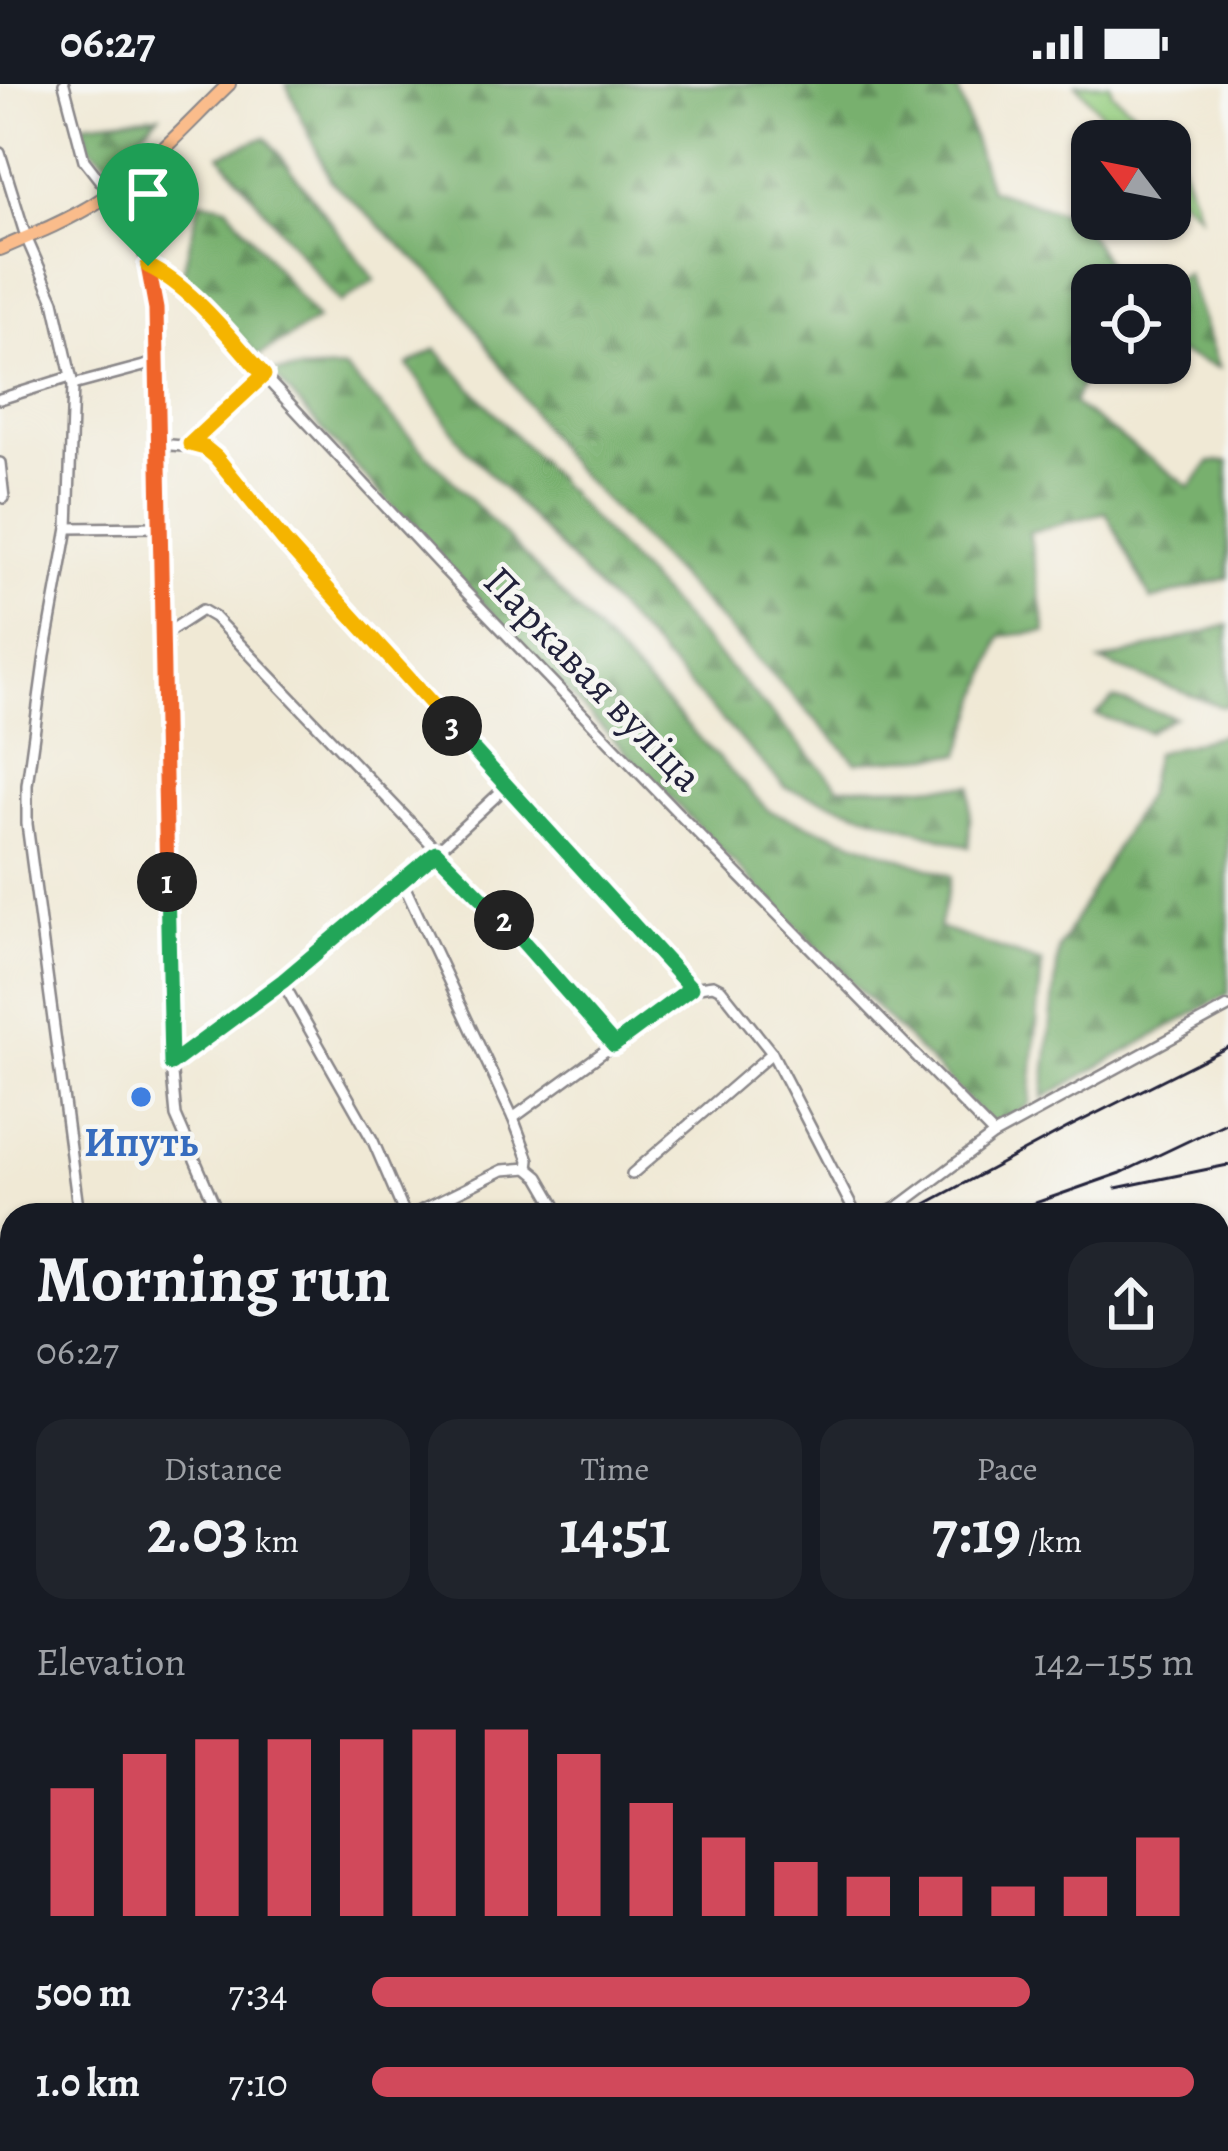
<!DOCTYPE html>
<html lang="en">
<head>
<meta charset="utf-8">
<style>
	:root { --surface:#171b24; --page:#20242c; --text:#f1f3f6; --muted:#9ea1a6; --accent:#d1495b }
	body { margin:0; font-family:Alegreya,serif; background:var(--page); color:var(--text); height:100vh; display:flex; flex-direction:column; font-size:45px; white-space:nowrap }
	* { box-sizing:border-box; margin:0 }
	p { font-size:39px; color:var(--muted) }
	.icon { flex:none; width:66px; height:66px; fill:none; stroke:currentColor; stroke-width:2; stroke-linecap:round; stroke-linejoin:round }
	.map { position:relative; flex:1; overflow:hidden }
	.drawer { position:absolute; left:0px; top:1119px; width:1230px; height:948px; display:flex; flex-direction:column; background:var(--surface); border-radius:36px 36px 0 0; box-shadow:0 3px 9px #0004 }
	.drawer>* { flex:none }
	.needle { width:78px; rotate:302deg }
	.fabs { position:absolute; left:1071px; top:36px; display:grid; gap:24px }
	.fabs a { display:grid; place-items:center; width:120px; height:120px; border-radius:24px; background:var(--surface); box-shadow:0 3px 9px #0004; font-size:60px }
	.pin { position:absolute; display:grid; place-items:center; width:102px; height:102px; color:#fff; margin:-123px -51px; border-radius:50% 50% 50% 0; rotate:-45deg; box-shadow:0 0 12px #0007 }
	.pin .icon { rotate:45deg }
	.km { position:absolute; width:60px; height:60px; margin:-30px; border-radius:50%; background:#222; color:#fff; font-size:33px; line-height:60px; text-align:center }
	.round { display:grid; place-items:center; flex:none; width:126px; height:126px; border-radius:36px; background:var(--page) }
	.overview { display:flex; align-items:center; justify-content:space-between; height:204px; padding:0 36px }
	h1 { font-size:66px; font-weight:600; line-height:90px }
	.figures { display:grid; grid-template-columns:repeat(3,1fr); gap:18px; height:204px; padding:12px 36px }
	.figures div { display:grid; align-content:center; border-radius:30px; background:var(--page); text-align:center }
	.figures b { font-size:60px; font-weight:600 }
	.figures small { font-size:33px; font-weight:400 }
	.figures p { font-size:33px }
	.chart { height:336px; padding:24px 36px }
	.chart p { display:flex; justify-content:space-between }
	.chart svg { width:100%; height:216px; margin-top:12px; stroke:var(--accent); stroke-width:6 }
	ul { padding:0 36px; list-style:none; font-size:39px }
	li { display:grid; grid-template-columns:192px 144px 1fr; align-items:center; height:90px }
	li i { height:30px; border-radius:15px; background:var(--accent) }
	.status { display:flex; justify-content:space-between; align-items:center; height:84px; padding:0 60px; background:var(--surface); direction:ltr }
	.status svg { height:33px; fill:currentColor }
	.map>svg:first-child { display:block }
</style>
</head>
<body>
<div class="status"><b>06:27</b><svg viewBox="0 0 49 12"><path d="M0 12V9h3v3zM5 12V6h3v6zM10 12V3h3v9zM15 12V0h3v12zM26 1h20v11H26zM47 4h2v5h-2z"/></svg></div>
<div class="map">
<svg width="1228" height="2067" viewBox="0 0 1228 2067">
	<defs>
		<pattern id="industrial-grid" width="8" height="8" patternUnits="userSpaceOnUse" patternTransform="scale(3)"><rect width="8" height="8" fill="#d2bec3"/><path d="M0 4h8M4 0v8" fill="none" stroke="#b4a3a8"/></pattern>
		<pattern id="forest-firs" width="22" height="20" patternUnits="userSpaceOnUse" patternTransform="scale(3)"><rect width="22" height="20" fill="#78b06e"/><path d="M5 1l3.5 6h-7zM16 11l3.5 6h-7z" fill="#628f5c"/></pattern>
	</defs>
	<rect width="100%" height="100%" fill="#f6f6f2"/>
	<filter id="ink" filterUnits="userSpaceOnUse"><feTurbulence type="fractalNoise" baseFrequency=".00833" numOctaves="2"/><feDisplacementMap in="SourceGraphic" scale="24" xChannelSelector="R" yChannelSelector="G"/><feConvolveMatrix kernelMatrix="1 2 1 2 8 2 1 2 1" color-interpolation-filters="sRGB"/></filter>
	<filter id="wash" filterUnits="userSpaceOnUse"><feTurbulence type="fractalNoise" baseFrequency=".004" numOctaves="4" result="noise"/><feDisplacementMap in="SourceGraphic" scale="48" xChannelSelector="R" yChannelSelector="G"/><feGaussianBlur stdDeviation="2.7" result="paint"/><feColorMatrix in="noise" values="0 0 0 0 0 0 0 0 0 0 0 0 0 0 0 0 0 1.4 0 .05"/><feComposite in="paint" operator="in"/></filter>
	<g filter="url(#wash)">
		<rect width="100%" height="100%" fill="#f0e9d5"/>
		<g fill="url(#industrial-grid)">
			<path d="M12,1306V1389L0,1393V1310Z"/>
			<path d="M12,1566V2036L0,2037V1569Z"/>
		</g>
		<path fill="#95cd80" stroke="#5c785e" stroke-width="3" d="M1076,0H1110L1112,9L1174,60L1199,130L1170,105V57H1126Z"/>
		<g fill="url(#forest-firs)" stroke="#4d6954" stroke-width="3">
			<path d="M286,0H956L990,105L1079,134L1120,201H1092V273L1073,320L1190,403L1210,378H1228V494L1151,516L1106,428L1029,448L1046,548L1001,552L961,670L856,678L563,373L449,206L331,97Z"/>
			<path d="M159,31L111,80L89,63L83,39Z"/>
			<path d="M266,53L375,196L340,219L220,71Z"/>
			<path d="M200,116L227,122L317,236L258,272L182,192Z"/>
			<path d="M1186,189L1219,284L1170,266V201H1166Z"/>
			<path d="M436,265L839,703L971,702L969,763L786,704L464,363L408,281Z"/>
			<path d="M345,285L769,727L951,792L939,844L1042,879L1030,1020L995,1044C751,795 502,550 271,288Z"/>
			<path d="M1228,541V621L1222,623L1101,578Z"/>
			<path d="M1114,615L1174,633L1148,648L1096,631Z"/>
			<path d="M1228,649V910L1043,1014L1059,864L1146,710L1155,669Z"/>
			<path d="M1218,1155H1228V1242L1218,1239Z"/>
		</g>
	</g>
	<g filter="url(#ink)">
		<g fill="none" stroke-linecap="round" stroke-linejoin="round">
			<g stroke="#898688" stroke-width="14">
				<g id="minor">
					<path d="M64,0L84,76L123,126L137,154L149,182L156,225L171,980L176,1032L219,1131"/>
					<path d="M0,69L26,153L54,217L73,301L68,444L45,571L27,701V740L79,1131"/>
					<path d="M149,182L166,190L197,220L439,480L676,727L994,1051"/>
					<path d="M73,301L155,279"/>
					<path d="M0,315L70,293"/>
					<path d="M159,360L183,362L190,360L264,291"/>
					<path d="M190,360L205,364L216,373L284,457L691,904L713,901L721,905L772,969L856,1131"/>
					<path d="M0,379L4,414"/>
					<path d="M68,444L158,443"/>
					<path d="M162,552L202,526L214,533L502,834L614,961"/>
					<path d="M402,797L513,1034L529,1076L528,1084"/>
					<path d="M282,897L373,1057L405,1131"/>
					<path d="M171,980L282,897L436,768L507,702"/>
					<path d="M513,1034L691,904"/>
					<path d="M632,1090L772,969"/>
					<path d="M412,1131L503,1086L528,1084L539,1093L561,1131"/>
					<path d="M882,1131L898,1123L994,1051L1228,923"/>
					<path d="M0,1250L12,1241"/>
					<path d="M1218,1507L1228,1515"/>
					<path d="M1218,1578L1228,1563"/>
					<path d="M1218,1730L1228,1736"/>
					<path d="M1218,1950L1228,1957"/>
					<path d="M304,2055L305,2067"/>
					<path d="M1085,2055L1103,2067"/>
					<path d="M465,2067L466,2055"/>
					<path d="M672,2067L674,2055"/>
					<path d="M902,2067L910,2055"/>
				</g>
			</g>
			<g stroke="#898688" stroke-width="16">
				<g id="major">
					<path d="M0,165C32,151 65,138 94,120C145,89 186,41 229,0"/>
					<path d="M600,2055L663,2067"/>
					<path d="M11,2067L106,2063L184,2055"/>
				</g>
			</g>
			<use href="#minor" stroke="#fff" stroke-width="9"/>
			<use href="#major" stroke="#fabc8b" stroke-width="12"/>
			<g stroke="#22223b" stroke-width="3">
				<path d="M1116,1104L1228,1081"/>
				<path d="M905,1131L1069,1043L1228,963"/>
				<path d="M1001,1131L1121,1089L1228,1038"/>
				<path d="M1218,1148H1228"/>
				<path d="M0,1436L12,1432"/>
				<path d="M0,1483L12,1479"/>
				<path d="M1218,1495L1228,1503"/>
				<path d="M0,1522L12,1519"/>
				<path d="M0,1639L12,1621"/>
			</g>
		</g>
	</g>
	<g fill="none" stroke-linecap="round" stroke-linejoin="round" filter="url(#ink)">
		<g stroke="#fff" stroke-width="24">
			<path id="split-1" d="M148,182L156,225L167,798"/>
		</g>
		<g stroke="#fff" stroke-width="24">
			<path id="split-2" d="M167,798L171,980L283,897L436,768L504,836"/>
		</g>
		<g stroke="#fff" stroke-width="24">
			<path id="split-3" d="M452,642L691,904L614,961L504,836"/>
		</g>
		<g stroke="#fff" stroke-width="24">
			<path id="split-4" d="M148,182C192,203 231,255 264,291L190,360L205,364L216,373L284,457L452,642"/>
		</g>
		<use href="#split-1" stroke="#f0652b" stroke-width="15"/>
		<use href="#split-2" stroke="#22a559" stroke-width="15"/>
		<use href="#split-3" stroke="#22a559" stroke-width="15"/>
		<use href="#split-4" stroke="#f5b400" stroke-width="15"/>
	</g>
	<circle fill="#3f7fe0" stroke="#f6f6f2" stroke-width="4.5" cx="141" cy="1013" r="12"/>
	<g text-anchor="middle" stroke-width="9" stroke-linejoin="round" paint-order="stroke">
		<g font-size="42" fill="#22223b" stroke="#f6f6f2">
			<text transform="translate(594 594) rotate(46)" y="15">Паркавая вуліца</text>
		</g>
		<g font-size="42" font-weight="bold" fill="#366cbe" stroke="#f6f6f2">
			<text x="141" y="1072">Ипуть</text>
		</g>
	</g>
</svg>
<div class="fabs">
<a><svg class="needle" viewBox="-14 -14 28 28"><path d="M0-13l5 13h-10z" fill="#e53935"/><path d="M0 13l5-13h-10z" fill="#9ea1a6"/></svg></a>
<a><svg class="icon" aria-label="locate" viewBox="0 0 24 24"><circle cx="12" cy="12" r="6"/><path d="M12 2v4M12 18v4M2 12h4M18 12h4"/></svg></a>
</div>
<div class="pin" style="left:148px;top:182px;background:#1e9e55"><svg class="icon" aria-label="arrive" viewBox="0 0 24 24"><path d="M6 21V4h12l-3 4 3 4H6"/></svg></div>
<b class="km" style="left:167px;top:798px">1</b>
<b class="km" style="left:504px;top:836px">2</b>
<b class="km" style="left:452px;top:642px">3</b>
<section class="drawer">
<div class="overview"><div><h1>Morning run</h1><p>06:27</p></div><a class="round"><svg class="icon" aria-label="share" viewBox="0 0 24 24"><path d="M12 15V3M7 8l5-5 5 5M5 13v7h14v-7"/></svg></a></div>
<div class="figures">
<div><p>Distance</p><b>2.03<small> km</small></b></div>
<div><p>Time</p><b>14:51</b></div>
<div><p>Pace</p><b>7:19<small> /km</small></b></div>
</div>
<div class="chart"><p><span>Elevation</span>142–155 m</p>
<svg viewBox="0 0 160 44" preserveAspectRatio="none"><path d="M5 44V18M15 44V11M25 44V8M35 44V8M45 44V8M55 44V6M65 44V6M75 44V11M85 44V21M95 44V28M105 44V33M115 44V36M125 44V36M135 44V38M145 44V36M155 44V28"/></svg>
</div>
<ul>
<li><b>500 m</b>7:34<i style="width:80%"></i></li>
<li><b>1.0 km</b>7:10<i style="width:100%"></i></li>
</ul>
</section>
</div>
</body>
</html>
